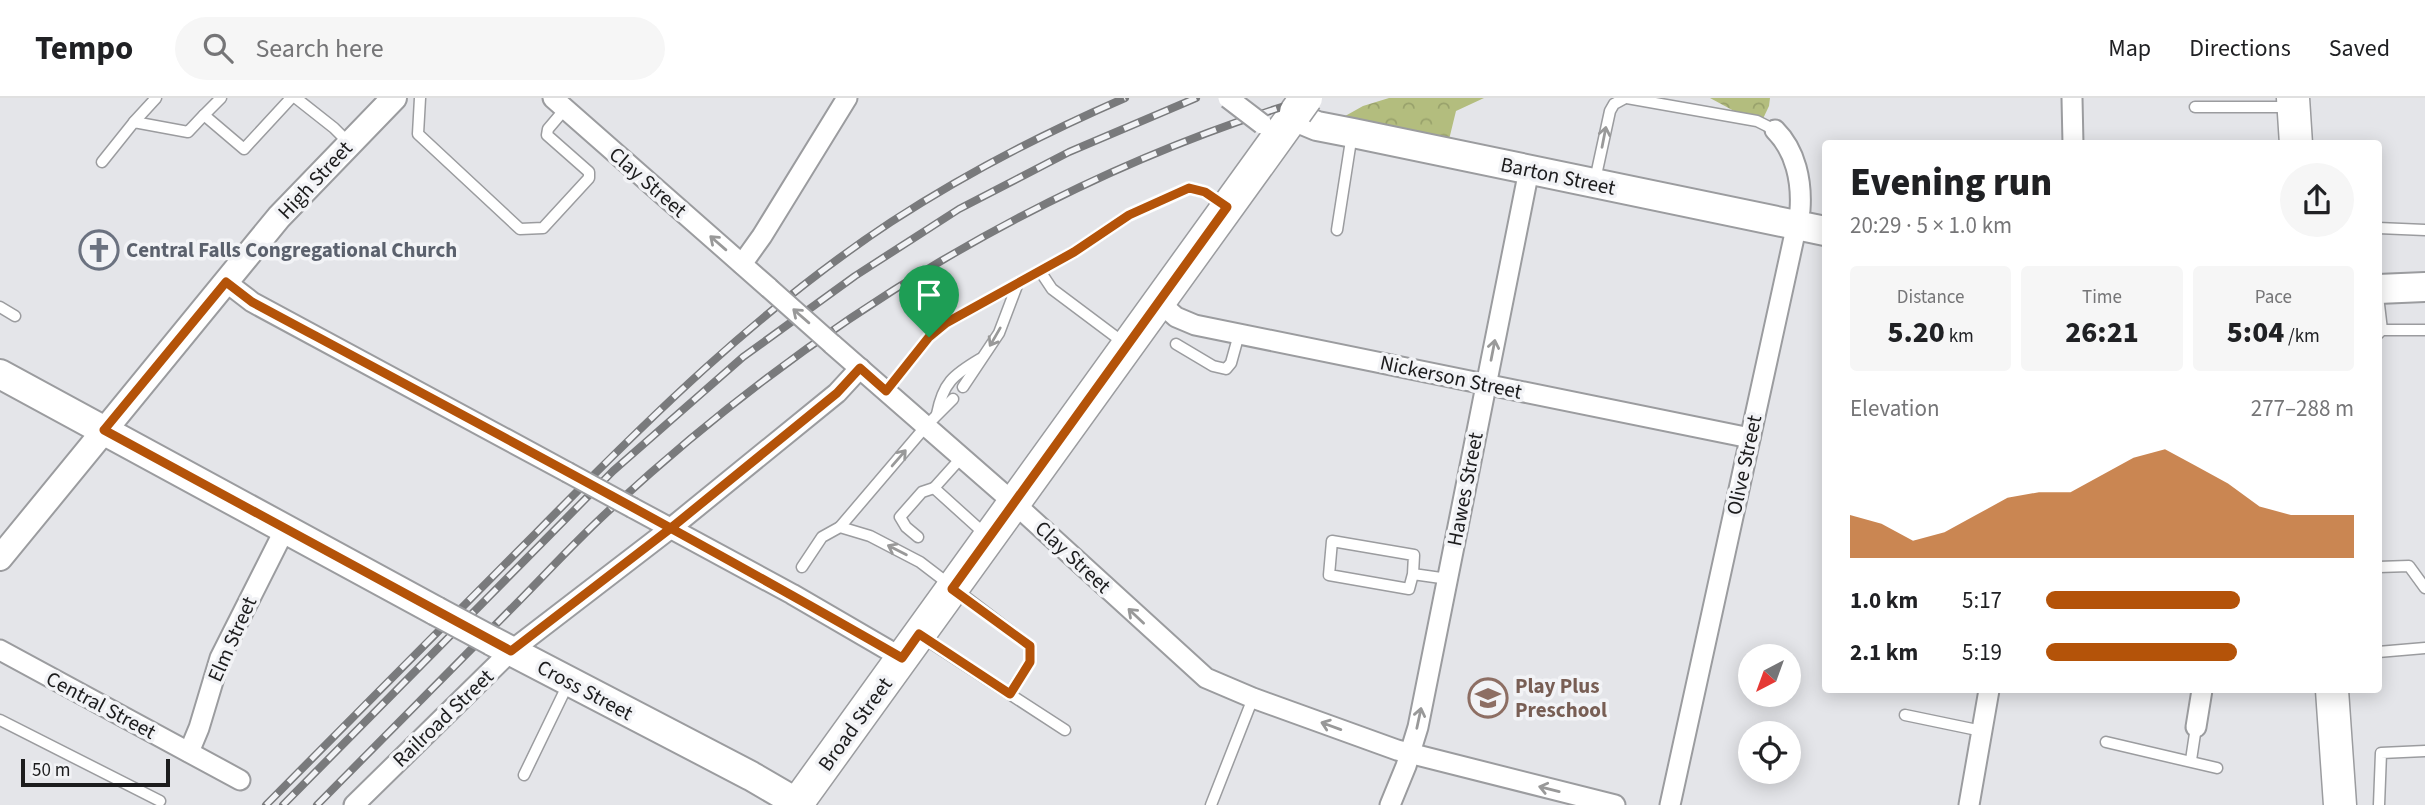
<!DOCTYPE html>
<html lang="en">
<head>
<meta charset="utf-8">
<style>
	:root { --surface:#fff; --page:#f6f6f6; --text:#202124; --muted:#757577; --line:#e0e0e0; --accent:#b45309 }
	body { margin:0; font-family:"Source Sans 3",sans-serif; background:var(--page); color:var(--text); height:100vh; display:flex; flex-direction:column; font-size:26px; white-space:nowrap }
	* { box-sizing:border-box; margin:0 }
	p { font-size:23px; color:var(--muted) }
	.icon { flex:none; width:38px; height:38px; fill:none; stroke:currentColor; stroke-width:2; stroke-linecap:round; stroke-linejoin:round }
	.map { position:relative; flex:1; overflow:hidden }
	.details { position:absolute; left:1822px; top:42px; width:560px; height:553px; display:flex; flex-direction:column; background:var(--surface); border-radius:7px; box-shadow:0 4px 18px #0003 }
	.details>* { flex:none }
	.needle { width:46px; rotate:221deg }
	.tools { position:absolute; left:1738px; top:546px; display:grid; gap:14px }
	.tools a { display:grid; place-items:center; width:63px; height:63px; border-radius:50%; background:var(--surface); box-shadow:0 4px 18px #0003; font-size:35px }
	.scale { position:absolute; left:21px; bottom:18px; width:149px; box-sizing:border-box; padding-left:7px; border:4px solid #1c1c1d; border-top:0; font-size:19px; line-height:24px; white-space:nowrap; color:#1c1c1d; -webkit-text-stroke:5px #f2f3f6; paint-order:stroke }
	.pin { position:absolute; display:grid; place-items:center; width:60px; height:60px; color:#fff; margin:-72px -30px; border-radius:50% 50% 50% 0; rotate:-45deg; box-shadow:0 0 7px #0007 }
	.pin .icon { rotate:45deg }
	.round { display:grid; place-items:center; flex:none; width:74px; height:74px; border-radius:37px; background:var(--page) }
	.overview { display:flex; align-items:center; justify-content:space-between; height:119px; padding:0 28px }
	h1 { font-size:38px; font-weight:800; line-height:52px }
	.figures { display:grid; grid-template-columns:repeat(3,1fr); gap:10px; height:119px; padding:7px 28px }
	.figures div { display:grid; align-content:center; border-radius:7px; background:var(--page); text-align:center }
	.figures b { font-size:30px; font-weight:800 }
	.figures small { font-size:19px; font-weight:400 }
	.figures p { font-size:19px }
	.chart { height:196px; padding:14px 28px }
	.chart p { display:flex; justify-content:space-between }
	.chart svg { width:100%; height:126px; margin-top:7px; fill:var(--accent); opacity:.7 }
	ul { padding:0 28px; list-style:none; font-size:23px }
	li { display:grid; grid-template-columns:112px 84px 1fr; align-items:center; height:52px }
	li i { height:18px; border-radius:9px; background:var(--accent) }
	header { display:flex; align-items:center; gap:42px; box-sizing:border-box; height:98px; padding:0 35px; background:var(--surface); border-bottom:2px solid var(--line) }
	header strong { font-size:33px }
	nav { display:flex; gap:38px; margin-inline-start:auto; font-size:24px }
	.search { width:490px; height:63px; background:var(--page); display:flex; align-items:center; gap:18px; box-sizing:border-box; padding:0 24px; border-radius:38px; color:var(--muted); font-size:26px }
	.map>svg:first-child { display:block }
</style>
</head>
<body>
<header>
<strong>Tempo</strong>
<div class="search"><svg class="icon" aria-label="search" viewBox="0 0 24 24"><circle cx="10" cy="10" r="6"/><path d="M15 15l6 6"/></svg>Search here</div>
<nav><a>Map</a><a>Directions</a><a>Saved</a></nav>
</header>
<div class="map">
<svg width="2425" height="707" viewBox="0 0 2425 707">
	<defs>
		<pattern id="forest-crowns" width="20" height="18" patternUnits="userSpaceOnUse" patternTransform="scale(1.75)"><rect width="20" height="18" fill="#b3bd7e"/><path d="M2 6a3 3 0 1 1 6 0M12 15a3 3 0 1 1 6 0" fill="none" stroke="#99a26c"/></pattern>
	</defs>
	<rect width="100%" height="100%" fill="#e4e5e9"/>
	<g fill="url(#forest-crowns)">
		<path d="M1389,0H1484L1456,13L1445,58L1306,40L1363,8Z"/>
		<path d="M1710,0H1770L1769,8L1760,27Z"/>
	</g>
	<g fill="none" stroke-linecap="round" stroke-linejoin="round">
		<g stroke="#9b9c9f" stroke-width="13">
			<g id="service">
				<path d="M221,0L204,17L244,51L291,0"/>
				<path d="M296,0L334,30L349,45"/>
				<path d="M420,0L418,36L520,131L543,130L589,80V74L547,37L548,31L565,11"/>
				<path d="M1627,0L1757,23L1775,32"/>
				<path d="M2195,9H2290"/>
				<path d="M134,24L156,0"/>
				<path d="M102,64L134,24L188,34L204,17"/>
				<path d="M1595,82L1610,13L1614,6L1625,0"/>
				<path d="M2378,130L2425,132"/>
				<path d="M1337,132L1352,36"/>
				<path d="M1040,173L1052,191L1124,245"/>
				<path d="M2378,198L2382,232"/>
				<path d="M0,209L15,218"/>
				<path d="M2378,236L2382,232H2425"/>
				<path d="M1176,246L1213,268L1226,271L1231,265L1239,236"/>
				<path d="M963,289L999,235L1018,185"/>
				<path d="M886,293L929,239L946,225L1074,154L1129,117L1189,90L1205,94L1224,107"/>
				<path d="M937,316C943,285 953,277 980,261"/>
				<path d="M961,360L934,390L986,437"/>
				<path d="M840,429L926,328L953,301"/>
				<path d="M918,439L906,429L900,419L922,394L934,390"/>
				<path d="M802,469L822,439L840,429L870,438L920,464L1030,548V564L1010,595"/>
				<path d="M2378,469L2409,468L2425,490"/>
				<path d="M1413,476L1409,491L1329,477L1332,443L1414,457L1413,476L1448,481"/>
				<path d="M922,539L1065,632"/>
				<path d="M2378,554L2425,550"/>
				<path d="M1905,617L1982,633"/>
				<path d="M0,622L160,703"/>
				<path d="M2106,644L2217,670"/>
				<path d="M2191,662L2196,629"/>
				<path d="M524,677L569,584"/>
				<path d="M1211,707L1253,600"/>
				<path d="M2379,707L2381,655L2425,653"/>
			</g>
		</g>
		<g stroke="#9b9c9f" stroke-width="23">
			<g id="minor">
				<path d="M553,0L769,190"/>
				<path d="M2072,0L2073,46"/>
				<path d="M742,166L762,138L847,0"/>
				<path d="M226,184L252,204L567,374"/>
				<path d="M1159,204L1176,219L1195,227L1750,340"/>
				<path d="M832,246L1014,405L1206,580L1253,600L1397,652L1615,707"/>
				<path d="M633,410L792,496L902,560"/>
				<path d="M0,552L240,682"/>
				<path d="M2196,629L2202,592"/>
				<path d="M189,654L199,630L220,560L285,431"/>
				<path d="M354,707L511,553L671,430L837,295L860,270"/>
				<path d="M1390,707L1406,668L1418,629L1529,72"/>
				<path d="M1670,707L1800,112C1802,84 1796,53 1775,32"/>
				<path d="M1969,707L1989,592"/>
			</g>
		</g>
		<g stroke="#9b9c9f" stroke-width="28">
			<path id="tertiary" d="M0,460L279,119L394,0"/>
		</g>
		<g stroke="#9b9c9f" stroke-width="32">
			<g id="secondary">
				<path d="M1293,18L1317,28L1353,35L1825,133"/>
				<path d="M2378,191L2425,189"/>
				<path d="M0,276L436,513"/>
				<path d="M492,543L751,678L801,707"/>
			</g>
		</g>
		<g stroke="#9b9c9f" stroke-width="35">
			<g id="primary">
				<path d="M2293,0L2296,46"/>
				<path d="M2332,592L2340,707"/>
				<path d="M796,707L1296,14"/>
			</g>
		</g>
		<use href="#service" stroke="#fff" stroke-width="10"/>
		<use href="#minor" stroke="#fff" stroke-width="19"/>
		<use href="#tertiary" stroke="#fff" stroke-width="24"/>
		<use href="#secondary" stroke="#fff" stroke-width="28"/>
		<use href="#primary" stroke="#fff" stroke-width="32"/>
		<g stroke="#797a7c" stroke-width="8">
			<g id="rail">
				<path d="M266,707C356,616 446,525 536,435C646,323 759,211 891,124C965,76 1044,35 1125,0"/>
				<path d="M283,707L613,373L743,259L855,178L959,111L1069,54L1196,0"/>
				<path d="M317,707C382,641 448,575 514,508C547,475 579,439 615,407C815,223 1049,78 1311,0"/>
			</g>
		</g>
		<use href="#rail" stroke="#f2f3f6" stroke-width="5" stroke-dasharray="16" stroke-linecap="butt"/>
		<g stroke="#9b9c9f" stroke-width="23" stroke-linecap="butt">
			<g id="minor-bridge">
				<path d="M1228,0L1262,26"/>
				<path d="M769,190L832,246"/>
				<path d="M567,374L633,410"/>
			</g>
		</g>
		<g stroke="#9b9c9f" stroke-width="32" stroke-linecap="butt">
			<path id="secondary-bridge" d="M436,513L492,543"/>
		</g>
		<g stroke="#9b9c9f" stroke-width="35" stroke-linecap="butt">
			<path id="primary-bridge" d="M1296,14L1306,0"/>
		</g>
		<use href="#minor-bridge" stroke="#fff" stroke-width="19"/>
		<use href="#secondary-bridge" stroke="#fff" stroke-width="28"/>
		<use href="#primary-bridge" stroke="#fff" stroke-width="32"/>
	</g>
	<defs><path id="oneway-shaft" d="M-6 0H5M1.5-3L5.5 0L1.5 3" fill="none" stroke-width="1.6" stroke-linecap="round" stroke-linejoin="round" transform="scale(1.75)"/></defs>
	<g stroke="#999">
		<use href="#oneway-shaft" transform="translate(1604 39) rotate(-79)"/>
		<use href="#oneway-shaft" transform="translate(718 145) rotate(-139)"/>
		<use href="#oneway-shaft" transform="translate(801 218) rotate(-139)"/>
		<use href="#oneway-shaft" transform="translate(995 239) rotate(120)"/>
		<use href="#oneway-shaft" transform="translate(1493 252) rotate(-79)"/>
		<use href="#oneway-shaft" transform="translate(899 360) rotate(-49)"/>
		<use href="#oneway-shaft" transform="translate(897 452) rotate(-153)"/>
		<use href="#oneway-shaft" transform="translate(1136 518) rotate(-137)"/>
		<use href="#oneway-shaft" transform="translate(1419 620) rotate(-78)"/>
		<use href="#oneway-shaft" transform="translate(1331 628) rotate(-160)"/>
		<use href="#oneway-shaft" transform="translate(1549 691) rotate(-166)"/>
	</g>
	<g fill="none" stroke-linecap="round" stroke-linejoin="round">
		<g stroke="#fff" stroke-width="14">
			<path id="route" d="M929,239L886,293L860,270L837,295L671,430L511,553L104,332L226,184L252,204C470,321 688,437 902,560L919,536L1010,596L1030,564V548L952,491L1227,109L1205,94L1189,90L1129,117L1074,154L946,225L929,239"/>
		</g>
		<use href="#route" stroke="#b45309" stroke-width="9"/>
	</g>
	<defs>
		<g id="church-ring" transform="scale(2.0125)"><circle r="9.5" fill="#f2f3f6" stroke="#6b7280" stroke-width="1.5"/><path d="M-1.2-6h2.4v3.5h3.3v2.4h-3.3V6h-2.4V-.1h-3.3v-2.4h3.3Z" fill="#6b7280"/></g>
		<g id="school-ring" transform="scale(2.0125)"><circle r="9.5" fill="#f2f3f6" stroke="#8d6e63" stroke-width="1.5"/><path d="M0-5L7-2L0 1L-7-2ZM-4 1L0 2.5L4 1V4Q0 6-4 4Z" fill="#8d6e63"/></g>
	</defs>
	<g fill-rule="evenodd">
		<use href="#church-ring" x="99" y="152"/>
		<use href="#school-ring" x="1488" y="600"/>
	</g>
	<g text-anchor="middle" stroke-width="7" stroke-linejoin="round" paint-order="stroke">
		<g font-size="21" fill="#1c1c1d" stroke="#f2f3f6">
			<text transform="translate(1558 78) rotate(12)" y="7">Barton Street</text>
			<text transform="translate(315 82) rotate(-47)" y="7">High Street</text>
			<text transform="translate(648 84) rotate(41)" y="7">Clay Street</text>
			<text transform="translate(1451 279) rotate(12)" y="7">Nickerson Street</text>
			<text transform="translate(1744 367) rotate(-78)" y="7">Olive Street</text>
			<text transform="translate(1465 391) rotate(-79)" y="7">Hawes Street</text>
			<text transform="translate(1073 459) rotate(43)" y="7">Clay Street</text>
			<text transform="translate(232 541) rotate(-66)" y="7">Elm Street</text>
			<text transform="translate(585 592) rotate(28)" y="7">Cross Street</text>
			<text transform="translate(101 607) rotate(28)" y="7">Central Street</text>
			<text transform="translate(443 620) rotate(-44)" y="7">Railroad Street</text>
			<text transform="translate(855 626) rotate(-54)" y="7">Broad Street</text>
		</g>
		<g font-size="21" font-weight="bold" fill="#5b616d" stroke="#f2f3f6" text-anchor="start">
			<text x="126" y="159">Central Falls Congregational Church</text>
		</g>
		<g font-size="21" font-weight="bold" fill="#785e54" stroke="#f2f3f6" text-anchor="start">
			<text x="1515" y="595">Play Plus<tspan x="1515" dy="24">Preschool</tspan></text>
		</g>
	</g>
</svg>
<div class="tools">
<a><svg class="needle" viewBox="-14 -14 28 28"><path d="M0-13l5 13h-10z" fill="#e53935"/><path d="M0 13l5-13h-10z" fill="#757577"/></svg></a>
<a><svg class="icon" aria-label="locate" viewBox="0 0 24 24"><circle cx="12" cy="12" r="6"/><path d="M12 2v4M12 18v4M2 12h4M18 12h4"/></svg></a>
</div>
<div class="scale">50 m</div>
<div class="pin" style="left:929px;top:239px;background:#1e9e55"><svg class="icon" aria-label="arrive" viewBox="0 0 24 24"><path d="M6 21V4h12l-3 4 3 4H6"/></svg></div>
<section class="details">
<div class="overview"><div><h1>Evening run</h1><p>20:29 · 5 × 1.0 km</p></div><a class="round"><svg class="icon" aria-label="share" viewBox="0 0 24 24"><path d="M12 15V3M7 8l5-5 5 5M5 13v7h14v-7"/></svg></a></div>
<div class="figures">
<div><p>Distance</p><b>5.20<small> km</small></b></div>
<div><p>Time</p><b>26:21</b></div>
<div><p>Pace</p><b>5:04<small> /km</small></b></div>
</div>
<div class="chart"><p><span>Elevation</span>277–288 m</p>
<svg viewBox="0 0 160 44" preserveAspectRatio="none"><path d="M0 44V29L10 32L20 38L30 35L40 29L50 23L60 21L70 21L80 15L90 9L100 6L110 12L120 18L130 26L140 29L150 29L160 29V44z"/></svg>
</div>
<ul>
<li><b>1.0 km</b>5:17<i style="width:63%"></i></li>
<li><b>2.1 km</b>5:19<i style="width:62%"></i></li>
</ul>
</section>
</div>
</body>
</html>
